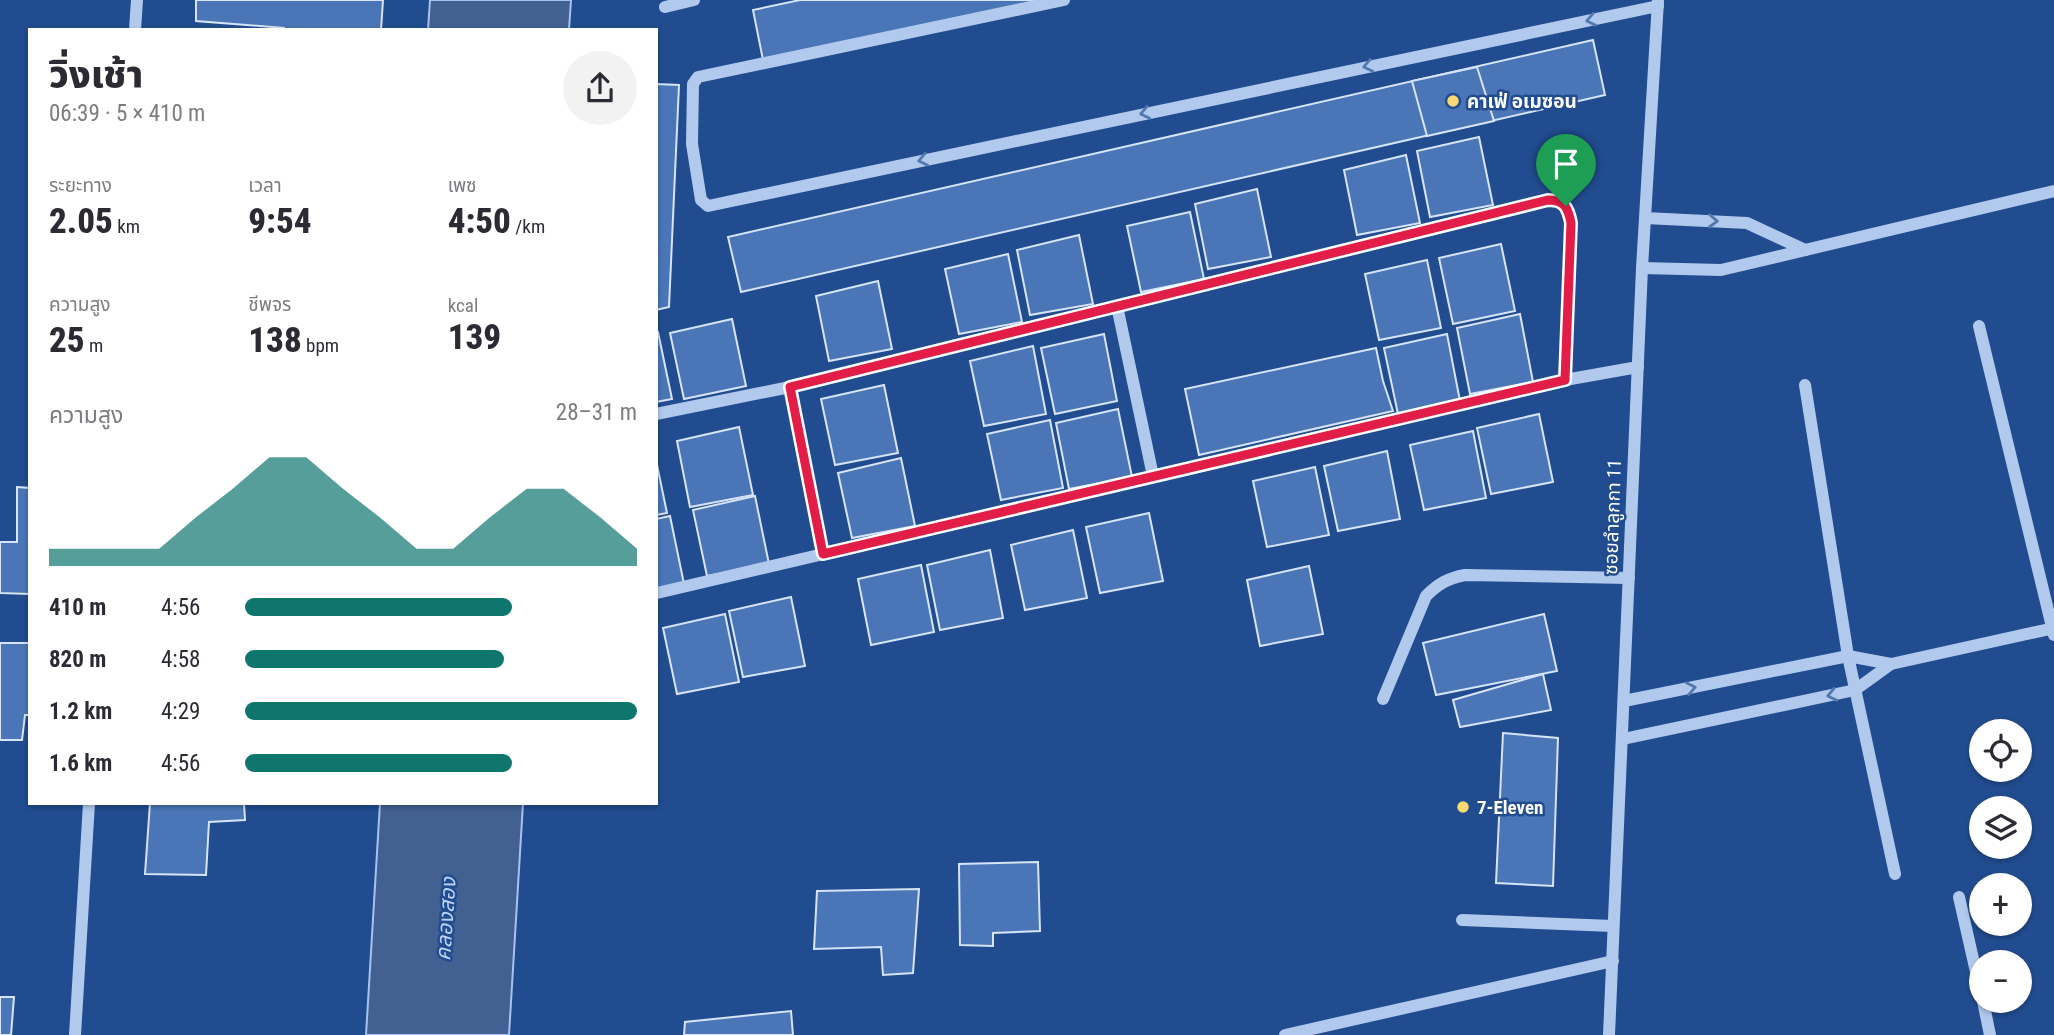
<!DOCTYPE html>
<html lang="th">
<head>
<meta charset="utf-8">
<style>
	:root { --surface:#fff; --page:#f2f2f3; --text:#2b2b33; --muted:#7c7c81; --accent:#0f766e }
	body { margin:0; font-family:"Roboto Condensed","Noto Sans Thai",sans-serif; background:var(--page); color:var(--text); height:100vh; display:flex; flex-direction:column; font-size:26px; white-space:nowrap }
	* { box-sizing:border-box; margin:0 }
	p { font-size:23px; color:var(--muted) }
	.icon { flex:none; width:38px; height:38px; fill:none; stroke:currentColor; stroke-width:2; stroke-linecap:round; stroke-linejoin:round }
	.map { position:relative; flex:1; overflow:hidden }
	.drawer { position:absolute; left:28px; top:28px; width:630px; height:777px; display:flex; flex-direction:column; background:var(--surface); border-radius:0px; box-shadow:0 2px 5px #0004 }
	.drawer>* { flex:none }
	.buttons { position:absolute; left:1969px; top:719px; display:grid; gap:14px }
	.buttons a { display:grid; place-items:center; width:63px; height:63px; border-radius:50%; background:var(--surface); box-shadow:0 2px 5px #0004; font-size:35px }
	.pin { position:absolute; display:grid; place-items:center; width:60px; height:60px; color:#fff; margin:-72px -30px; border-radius:50% 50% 50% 0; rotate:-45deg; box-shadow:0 0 7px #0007 }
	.pin .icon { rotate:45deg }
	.round { display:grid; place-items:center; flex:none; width:74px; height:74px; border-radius:37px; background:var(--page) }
	.overview { display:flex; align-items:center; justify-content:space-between; height:119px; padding:0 21px }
	h1 { font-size:38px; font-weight:800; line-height:52px }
	.figures { display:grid; grid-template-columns:repeat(3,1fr); gap:10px; height:119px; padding:7px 21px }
	.figures div { display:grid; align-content:center }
	.figures b { font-size:35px; font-weight:800 }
	.figures small { font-size:19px; font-weight:400 }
	.figures p { font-size:19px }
	.chart { height:196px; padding:14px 21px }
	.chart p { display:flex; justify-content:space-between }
	.chart svg { width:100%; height:126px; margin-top:7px; fill:var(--accent); opacity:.7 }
	ul { padding:0 21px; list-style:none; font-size:23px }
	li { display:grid; grid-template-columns:112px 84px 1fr; align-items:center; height:52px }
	li i { height:18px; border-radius:9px; background:var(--accent) }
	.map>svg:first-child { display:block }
</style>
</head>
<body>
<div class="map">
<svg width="2054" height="1035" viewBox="0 0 2054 1035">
	<rect width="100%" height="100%" fill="#214c8f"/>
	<g fill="#426091" stroke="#a5c3ed" stroke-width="2">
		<path d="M430,0H571L569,30H428Z"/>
		<path d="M380,803H523L509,1035H366Z"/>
	</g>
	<g fill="#4a75b6" stroke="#d6e4f9" stroke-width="2">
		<path d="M196,0H383L381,30H284V28L196,21Z"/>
		<path d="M800,0H1043L763,60L753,10Z"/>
		<path d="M1593,40L1605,95L741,292L728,237Z"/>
		<path d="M1477,67L1494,121L1427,136L1412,81Z"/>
		<path d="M656,84L679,85L669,307L656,310Z"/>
		<path d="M1479,137L1493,205L1430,217L1417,151Z"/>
		<path d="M1406,155L1420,223L1357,235L1344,170Z"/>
		<path d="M1257,189L1271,257L1208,269L1195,204Z"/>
		<path d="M1190,212L1204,279L1141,292L1127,226Z"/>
		<path d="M1079,235L1093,304L1030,315L1017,250Z"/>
		<path d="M1501,244L1515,311L1453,324L1439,258Z"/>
		<path d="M1008,254L1022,322L959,334L945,269Z"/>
		<path d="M1427,260L1441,328L1379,340L1365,274Z"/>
		<path d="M878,281L892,349L829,361L816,296Z"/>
		<path d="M1520,314L1533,382L1470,394L1457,328Z"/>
		<path d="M732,319L746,386L684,399L670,333Z"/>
		<path d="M656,332H658L672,399L656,402Z"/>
		<path d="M1104,334L1117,401L1055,414L1041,348Z"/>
		<path d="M1447,334L1460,401L1398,414L1384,348Z"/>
		<path d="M1033,346L1046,414L984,426L970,361Z"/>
		<path d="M1376,348L1383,381L1393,411L1199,455L1185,389Z"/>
		<path d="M884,385L898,453L835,465L821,399Z"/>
		<path d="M1118,409L1132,477L1069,489L1056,423Z"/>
		<path d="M1539,414L1553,482L1491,494L1477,428Z"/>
		<path d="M1050,420L1063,488L1001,500L987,434Z"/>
		<path d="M739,427L753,495L690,507L677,441Z"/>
		<path d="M1473,431L1486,498L1424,510L1410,445Z"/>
		<path d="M1387,451L1400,519L1338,531L1324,466Z"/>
		<path d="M901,458L915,526L852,538L838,473Z"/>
		<path d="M656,460L667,513L656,515Z"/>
		<path d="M1315,467L1329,535L1267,547L1253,481Z"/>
		<path d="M17,487L30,488V594L0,593V542H17Z"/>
		<path d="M755,496L769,564L707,576L693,510Z"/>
		<path d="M1149,513L1163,581L1100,593L1086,527Z"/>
		<path d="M670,516L684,584L656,589V519Z"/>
		<path d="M1073,530L1087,598L1025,610L1011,545Z"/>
		<path d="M990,550L1003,618L940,630L927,565Z"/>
		<path d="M921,565L934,632L871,645L858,579Z"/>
		<path d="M1309,566L1323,634L1260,646L1247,580Z"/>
		<path d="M791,597L805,666L743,677L729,611Z"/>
		<path d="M725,614L739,682L677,694L663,628Z"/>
		<path d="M1544,614L1557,671L1436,695L1423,643Z"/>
		<path d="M0,643H29L30,715H25L22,740H0Z"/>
		<path d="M1543,674L1551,710L1460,727L1453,700Z"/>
		<path d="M1503,733L1558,738L1553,886L1496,883Z"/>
		<path d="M150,803H244L245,820L209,822L206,875L145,874Z"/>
		<path d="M1038,862L1040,931L993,933V946L960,945L959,864Z"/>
		<path d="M919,889L913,973L883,975L881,947L814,949L817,891Z"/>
		<path d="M0,997H14L11,1035H0Z"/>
		<path d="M791,1011L793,1035H684L685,1022Z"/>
	</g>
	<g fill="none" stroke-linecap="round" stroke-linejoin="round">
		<g stroke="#b1c9ec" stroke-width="12">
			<path d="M1064,0L698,77L693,84L692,144L701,200L708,206L1658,6"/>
			<path d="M665,7L694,0"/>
			<path d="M135,30L137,0"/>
			<path d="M1645,218L1747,223L1805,250"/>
			<path d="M1642,268L1721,270L2054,191"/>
			<path d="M1117,306L1153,476"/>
			<path d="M1979,326L2054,635"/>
			<path d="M1805,385L1848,656L1895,874"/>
			<path d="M790,387L823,554"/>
			<path d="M656,414L790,387L1548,200C1565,200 1568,207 1571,223L1565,380"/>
			<path d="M657,593L1565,380L1638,367"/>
			<path d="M1383,699L1426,596C1438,584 1448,578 1465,575L1629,578"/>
			<path d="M1624,701L1848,656L1891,664"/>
			<path d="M1623,739L1855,690L1891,664L2054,628"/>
			<path d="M1959,897L1981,994"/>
			<path d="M1462,920L1613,926"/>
			<path d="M1983,1001L1990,1035"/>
			<path d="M75,1035L89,803"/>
			<path d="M1285,1035L1613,961"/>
			<path d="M1609,1035L1642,268L1658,1"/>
		</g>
	</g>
	<defs><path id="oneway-chevron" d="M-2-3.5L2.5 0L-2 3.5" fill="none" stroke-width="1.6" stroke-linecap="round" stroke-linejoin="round" transform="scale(1.75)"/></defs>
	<g stroke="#5378b0">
		<use href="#oneway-chevron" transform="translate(1591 20) rotate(168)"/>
		<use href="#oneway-chevron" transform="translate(1368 66) rotate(168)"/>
		<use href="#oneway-chevron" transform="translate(1145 113) rotate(168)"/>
		<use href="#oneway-chevron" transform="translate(923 160) rotate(168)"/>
		<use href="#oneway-chevron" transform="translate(1713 221) rotate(2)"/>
		<use href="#oneway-chevron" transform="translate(1691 688) rotate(-11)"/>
		<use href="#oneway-chevron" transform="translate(1832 695) rotate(168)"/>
	</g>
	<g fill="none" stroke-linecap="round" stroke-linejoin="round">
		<g stroke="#fff" stroke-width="14">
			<path id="route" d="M1548,200C1564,200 1568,207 1571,223L1565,380L823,554L790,387Z"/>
		</g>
		<use href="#route" stroke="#e11d48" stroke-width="9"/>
	</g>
	<g fill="#f8d873" stroke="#214c8f" stroke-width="2.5">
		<circle cx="1453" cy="101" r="7"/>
		<circle cx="1463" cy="807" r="7"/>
	</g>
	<g text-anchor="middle" stroke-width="5" stroke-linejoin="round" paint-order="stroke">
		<g font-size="19" font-weight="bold" fill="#fff" stroke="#214c8f" text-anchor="start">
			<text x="1467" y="108">คาเฟ่ อเมซอน</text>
			<text x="1477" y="814">7-Eleven</text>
		</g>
		<g font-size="19" fill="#fff" stroke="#214c8f">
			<text transform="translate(1612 517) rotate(-88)" y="7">ซอยลำลูกกา 11</text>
		</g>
		<g font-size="21" font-style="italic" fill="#bdd3f3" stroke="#214c8f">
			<text transform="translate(446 919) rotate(-86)" y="7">คลองสอง</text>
		</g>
	</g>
</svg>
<div class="buttons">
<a><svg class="icon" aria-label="locate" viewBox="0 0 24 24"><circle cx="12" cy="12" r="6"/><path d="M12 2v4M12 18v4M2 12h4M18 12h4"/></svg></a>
<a><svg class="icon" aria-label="layers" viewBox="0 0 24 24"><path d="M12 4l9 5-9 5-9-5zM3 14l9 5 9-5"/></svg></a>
<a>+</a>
<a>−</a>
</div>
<div class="pin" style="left:1566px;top:206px;background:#1e9e55"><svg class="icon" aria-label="arrive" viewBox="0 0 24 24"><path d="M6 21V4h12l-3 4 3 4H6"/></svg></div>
<section class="drawer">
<div class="overview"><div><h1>วิ่งเช้า</h1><p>06:39 · 5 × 410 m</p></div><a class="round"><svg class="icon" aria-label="share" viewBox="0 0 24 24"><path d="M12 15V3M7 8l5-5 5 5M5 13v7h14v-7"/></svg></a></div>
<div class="figures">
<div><p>ระยะทาง</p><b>2.05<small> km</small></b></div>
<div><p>เวลา</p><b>9:54</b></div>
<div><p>เพซ</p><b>4:50<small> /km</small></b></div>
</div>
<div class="figures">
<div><p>ความสูง</p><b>25<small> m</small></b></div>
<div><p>ชีพจร</p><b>138<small> bpm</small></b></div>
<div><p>kcal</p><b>139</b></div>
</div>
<div class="chart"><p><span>ความสูง</span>28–31 m</p>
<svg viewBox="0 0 160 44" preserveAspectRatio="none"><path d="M0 44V38L10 38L20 38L30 38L40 27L50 17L60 6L70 6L80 17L90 27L100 38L110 38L120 27L130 17L140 17L150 27L160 38V44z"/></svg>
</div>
<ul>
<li><b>410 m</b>4:56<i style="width:68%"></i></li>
<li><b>820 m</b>4:58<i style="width:66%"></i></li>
<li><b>1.2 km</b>4:29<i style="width:100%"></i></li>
<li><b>1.6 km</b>4:56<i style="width:68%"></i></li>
</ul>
</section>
</div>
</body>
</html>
